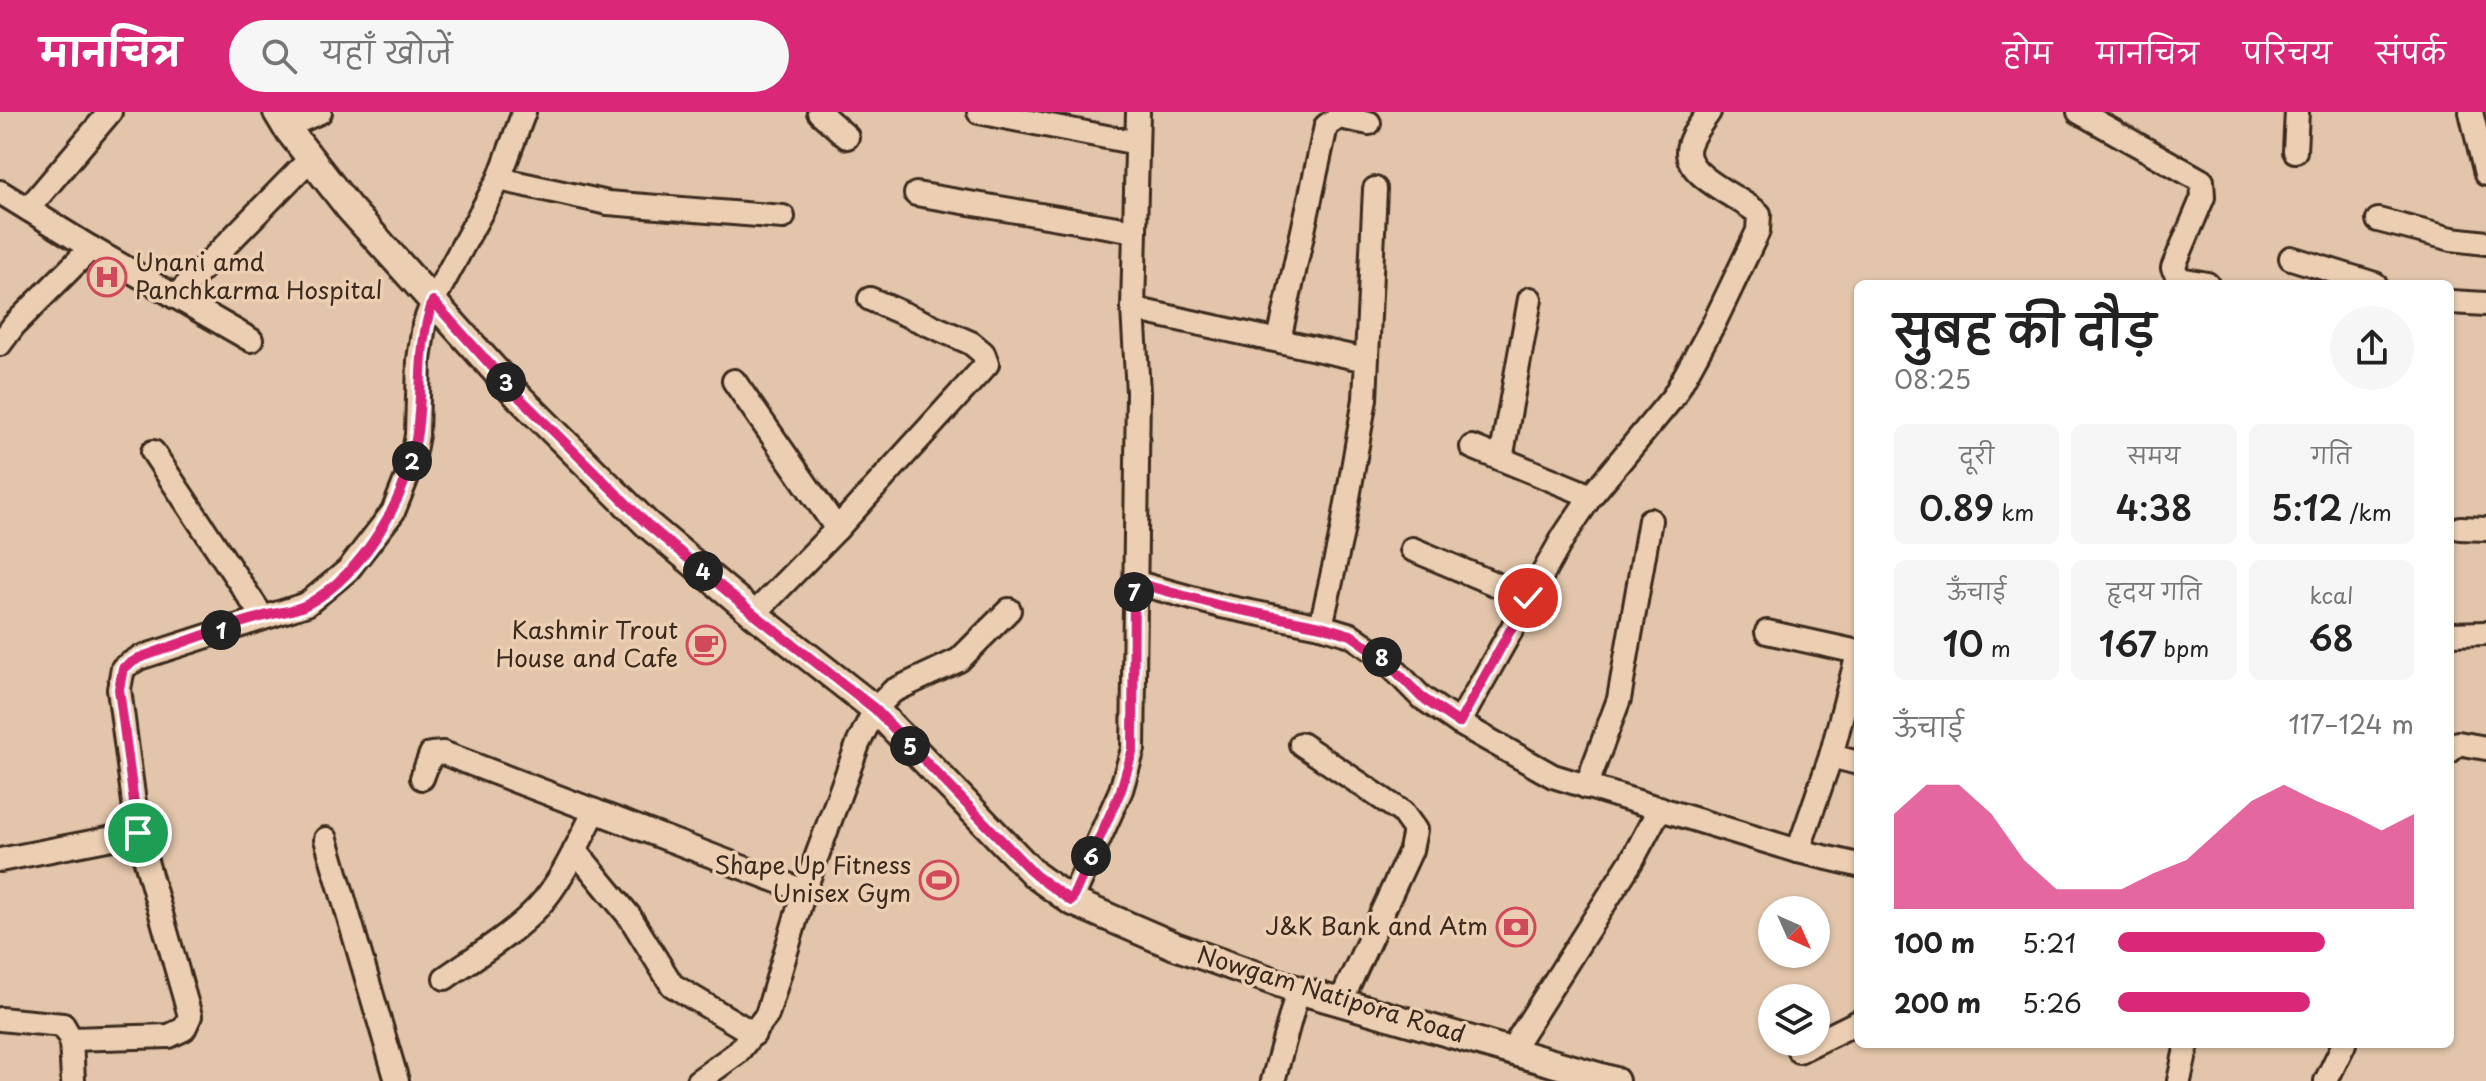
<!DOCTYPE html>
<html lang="hi">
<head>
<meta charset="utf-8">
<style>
	:root { --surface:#fff; --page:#f6f6f6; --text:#222; --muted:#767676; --accent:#db2777 }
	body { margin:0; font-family:"Playpen Sans","Playpen Sans Deva",sans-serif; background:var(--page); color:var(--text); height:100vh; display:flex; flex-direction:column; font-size:30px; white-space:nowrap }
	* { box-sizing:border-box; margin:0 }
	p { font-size:26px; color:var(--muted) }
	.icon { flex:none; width:44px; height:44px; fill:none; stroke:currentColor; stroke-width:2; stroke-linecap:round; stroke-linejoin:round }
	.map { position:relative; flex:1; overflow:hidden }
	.side { position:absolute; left:1854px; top:168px; width:600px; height:768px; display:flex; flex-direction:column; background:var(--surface); border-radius:12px; box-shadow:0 2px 6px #0004 }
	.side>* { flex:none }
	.needle { width:52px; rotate:135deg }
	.fabs { position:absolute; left:1758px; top:784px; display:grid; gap:16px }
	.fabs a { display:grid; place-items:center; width:72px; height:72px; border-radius:50%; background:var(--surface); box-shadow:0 2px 6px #0004; font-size:40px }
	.pin { position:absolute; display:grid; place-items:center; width:68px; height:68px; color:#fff; margin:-34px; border:4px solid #fff; border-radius:50%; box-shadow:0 2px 8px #0007 }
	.km { position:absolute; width:40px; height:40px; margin:-20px; border-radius:50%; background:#222; color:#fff; font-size:22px; line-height:40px; text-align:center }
	.round { display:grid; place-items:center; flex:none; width:84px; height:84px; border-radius:42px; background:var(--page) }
	.summary { display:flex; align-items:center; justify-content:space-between; height:136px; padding:0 40px }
	h1 { font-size:44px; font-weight:600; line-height:60px }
	.figures { display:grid; grid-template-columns:repeat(3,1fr); gap:12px; height:136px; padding:8px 40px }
	.figures div { display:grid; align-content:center; border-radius:12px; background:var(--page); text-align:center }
	.figures b { font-size:34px; font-weight:600 }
	.figures small { font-size:22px; font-weight:400 }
	.figures p { font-size:22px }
	.chart { height:224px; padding:16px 40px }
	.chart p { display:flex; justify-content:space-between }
	.chart svg { width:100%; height:144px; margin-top:8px; fill:var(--accent); opacity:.7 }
	ul { padding:0 40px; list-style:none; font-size:26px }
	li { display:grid; grid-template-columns:128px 96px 1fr; align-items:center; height:60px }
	li i { height:20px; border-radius:10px; background:var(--accent) }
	header { display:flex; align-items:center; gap:48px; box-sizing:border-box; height:112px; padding:0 40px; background:var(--accent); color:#fff }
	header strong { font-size:38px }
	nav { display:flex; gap:44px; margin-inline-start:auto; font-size:28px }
	.search { width:560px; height:72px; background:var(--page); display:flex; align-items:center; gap:20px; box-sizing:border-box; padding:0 28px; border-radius:44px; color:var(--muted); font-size:30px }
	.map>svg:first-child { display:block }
</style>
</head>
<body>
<header>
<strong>मानचित्र</strong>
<div class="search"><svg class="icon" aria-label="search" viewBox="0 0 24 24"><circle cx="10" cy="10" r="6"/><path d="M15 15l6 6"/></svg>यहाँ खोजें</div>
<nav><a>होम</a><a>मानचित्र</a><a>परिचय</a><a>संपर्क</a></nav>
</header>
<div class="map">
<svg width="2486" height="969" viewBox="0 0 2486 969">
	<rect width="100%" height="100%" fill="#e2c5aa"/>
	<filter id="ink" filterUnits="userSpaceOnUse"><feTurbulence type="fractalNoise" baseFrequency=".0125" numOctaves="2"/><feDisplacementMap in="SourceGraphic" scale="16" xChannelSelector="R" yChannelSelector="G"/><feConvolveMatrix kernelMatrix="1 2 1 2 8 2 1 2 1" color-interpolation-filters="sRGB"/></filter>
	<g filter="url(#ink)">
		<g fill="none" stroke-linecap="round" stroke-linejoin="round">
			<g stroke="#3b2a1e" stroke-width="28">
				<g id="minor">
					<path d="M819,0L847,25"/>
					<path d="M979,0L1137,31"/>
					<path d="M2079,0L2202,69L2203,85L2173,156L2180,167L2207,172"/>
					<path d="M2471,0L2486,62"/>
					<path d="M286,15L320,0"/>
					<path d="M2295,39L2297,0"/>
					<path d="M499,67L608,91L783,105"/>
					<path d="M0,80L91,136L251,228"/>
					<path d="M916,82L1135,119"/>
					<path d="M28,97L110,0"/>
					<path d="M2378,108L2452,127L2486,131"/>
					<path d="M2291,146L2375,172"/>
					<path d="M175,185L310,47"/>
					<path d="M2450,190L2486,192"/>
					<path d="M1133,197L1366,248"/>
					<path d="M1279,228L1326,14L1339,5L1369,11"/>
					<path d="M0,232L14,213L91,136"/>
					<path d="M734,269L837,417"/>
					<path d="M1472,335L1591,384"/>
					<path d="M153,340L262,504"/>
					<path d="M1501,347L1530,187"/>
					<path d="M2460,416L2486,417"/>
					<path d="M1412,437L1528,486"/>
					<path d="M1134,470L1221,494L1321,514L1351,523L1381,544L1421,585L1459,611L1553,664L1798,739L1858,753"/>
					<path d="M754,502L837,417L987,252L983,241L971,231L870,187"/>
					<path d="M1321,514L1342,420L1365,287L1375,77"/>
					<path d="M1767,520L1858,540"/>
					<path d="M2450,522L2486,521"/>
					<path d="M1459,611L1564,424L1591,384L1674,284L1714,211L1758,119L1759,102C1742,86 1688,66 1688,40C1688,26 1702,11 1709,0"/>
					<path d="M1301,632L1402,700L1415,718L1411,738L1340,891"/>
					<path d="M2450,639L2458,631L2486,636"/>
					<path d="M1831,644L1858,651"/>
					<path d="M422,666L431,642L443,641L804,779"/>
					<path d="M1586,675L1619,587L1650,408"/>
					<path d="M326,727L397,969"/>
					<path d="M575,738L630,805L672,873L754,922"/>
					<path d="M1798,739L1831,644L1858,542"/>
					<path d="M0,748L138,721"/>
					<path d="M1071,789L1121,678L1133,637L1138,280L1133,197L1138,0"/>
					<path d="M445,866C476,844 512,823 538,795C563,768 578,731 595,699"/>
					<path d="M0,907L63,913L71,927L73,969"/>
					<path d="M71,927L169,924L184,917L190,904L138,721L119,577L123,556L139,546L307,492L348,458L393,400L411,355L417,323L419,248L424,213L433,189L499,67L524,0"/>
					<path d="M1512,937L1632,748L1660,696"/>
					<path d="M1799,939L1858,910"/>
					<path d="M698,969L737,941L767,903L804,779L858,632L875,597L893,579L959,548L1009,498"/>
					<path d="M1273,969L1298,878"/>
					<path d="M2179,969L2187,932"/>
					<path d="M2326,969L2344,932"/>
				</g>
			</g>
			<g stroke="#3b2a1e" stroke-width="32">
				<path id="major" d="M277,0L286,15L349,96L519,285L647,412L754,502L875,597L1035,763L1071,789L1175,834L1298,878L1615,969"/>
			</g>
			<use href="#minor" stroke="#eccfb3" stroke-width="22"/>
			<use href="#major" stroke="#eccfb3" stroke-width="26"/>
		</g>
	</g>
	<g fill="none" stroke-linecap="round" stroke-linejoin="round" filter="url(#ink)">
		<g stroke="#fff" stroke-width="16">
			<path id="route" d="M138,721L119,577L123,556L139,546C180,532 220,516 261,505C277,500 294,500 308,492C363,461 406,388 416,327C424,279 416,236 433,189L519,285L647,412L754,502L875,597L1035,763L1071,789L1121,678L1133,637L1134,470L1221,494L1321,514L1351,523L1381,544L1421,585L1459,611L1528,486"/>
		</g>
		<use href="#route" stroke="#db2777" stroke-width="10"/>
	</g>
	<defs>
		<g id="hospital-ring" transform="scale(2)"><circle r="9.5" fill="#eccfb3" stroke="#d1495b" stroke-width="1.5"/><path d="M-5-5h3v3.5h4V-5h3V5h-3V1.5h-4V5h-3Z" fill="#d1495b"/></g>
		<g id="cafe-ring" transform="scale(2)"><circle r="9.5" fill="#eccfb3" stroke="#d1495b" stroke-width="1.5"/><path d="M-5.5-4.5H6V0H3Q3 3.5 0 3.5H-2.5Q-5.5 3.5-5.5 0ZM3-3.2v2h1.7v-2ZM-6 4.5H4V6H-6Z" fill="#d1495b"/></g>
		<g id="stadium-ring" transform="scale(2)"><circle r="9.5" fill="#eccfb3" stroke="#d1495b" stroke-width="1.5"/><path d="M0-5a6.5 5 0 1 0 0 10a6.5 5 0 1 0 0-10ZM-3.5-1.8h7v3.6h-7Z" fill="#d1495b"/></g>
		<g id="bank-ring" transform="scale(2)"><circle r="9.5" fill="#eccfb3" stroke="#d1495b" stroke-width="1.5"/><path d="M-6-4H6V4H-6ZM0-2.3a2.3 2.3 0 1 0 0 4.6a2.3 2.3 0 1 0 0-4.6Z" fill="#d1495b"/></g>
	</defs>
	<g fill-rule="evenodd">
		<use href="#hospital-ring" x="107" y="165"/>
		<use href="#cafe-ring" x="706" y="533"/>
		<use href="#stadium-ring" x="939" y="768"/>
		<use href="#bank-ring" x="1516" y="815"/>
	</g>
	<g text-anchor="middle" stroke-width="7" stroke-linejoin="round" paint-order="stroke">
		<g font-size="24" fill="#3b2a1e" stroke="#eccfb3" text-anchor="end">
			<text x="135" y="159" text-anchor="start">Unani amd<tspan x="135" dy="28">Panchkarma Hospital</tspan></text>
			<text x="678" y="527">Kashmir Trout<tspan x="678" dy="28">House and Cafe</tspan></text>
			<text x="911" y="762">Shape Up Fitness<tspan x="911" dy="28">Unisex Gym</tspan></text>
			<text x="1488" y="823">J&amp;K Bank and Atm</text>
		</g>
		<g font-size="24" fill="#3b2a1e" stroke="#eccfb3">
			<text transform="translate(1331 883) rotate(17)" y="8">Nowgam Natipora Road</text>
		</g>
	</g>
</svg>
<div class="fabs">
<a><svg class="needle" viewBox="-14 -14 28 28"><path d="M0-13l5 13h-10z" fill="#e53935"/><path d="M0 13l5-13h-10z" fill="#767676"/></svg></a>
<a><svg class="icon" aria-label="layers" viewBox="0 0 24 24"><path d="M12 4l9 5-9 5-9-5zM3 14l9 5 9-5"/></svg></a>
</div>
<div class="pin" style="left:138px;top:721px;background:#1e9e55"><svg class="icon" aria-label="arrive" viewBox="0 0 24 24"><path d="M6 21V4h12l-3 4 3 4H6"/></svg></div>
<div class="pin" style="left:1528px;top:486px;background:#d93025"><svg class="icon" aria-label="check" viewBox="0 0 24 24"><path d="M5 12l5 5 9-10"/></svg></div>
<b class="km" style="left:221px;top:518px">1</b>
<b class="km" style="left:412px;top:349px">2</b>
<b class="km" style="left:506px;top:270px">3</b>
<b class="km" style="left:703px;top:459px">4</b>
<b class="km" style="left:910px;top:634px">5</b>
<b class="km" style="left:1091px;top:744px">6</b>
<b class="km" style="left:1134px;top:480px">7</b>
<b class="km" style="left:1382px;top:545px">8</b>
<section class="side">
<div class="summary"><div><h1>सुबह की दौड़</h1><p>08:25</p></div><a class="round"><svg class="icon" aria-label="share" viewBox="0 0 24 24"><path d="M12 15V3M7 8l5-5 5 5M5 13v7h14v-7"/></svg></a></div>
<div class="figures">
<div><p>दूरी</p><b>0.89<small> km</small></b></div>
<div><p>समय</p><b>4:38</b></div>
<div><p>गति</p><b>5:12<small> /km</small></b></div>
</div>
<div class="figures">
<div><p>ऊँचाई</p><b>10<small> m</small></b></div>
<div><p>हृदय गति</p><b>167<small> bpm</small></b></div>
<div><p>kcal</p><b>68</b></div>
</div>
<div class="chart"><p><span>ऊँचाई</span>117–124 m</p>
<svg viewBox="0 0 160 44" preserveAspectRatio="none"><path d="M0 44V15L10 6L20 6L30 15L40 29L50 38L60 38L70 38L80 33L90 29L100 20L110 11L120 6L130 11L140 15L150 20L160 15V44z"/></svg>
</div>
<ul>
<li><b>100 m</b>5:21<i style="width:70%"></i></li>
<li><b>200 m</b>5:26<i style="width:65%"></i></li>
</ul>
</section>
</div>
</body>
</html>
